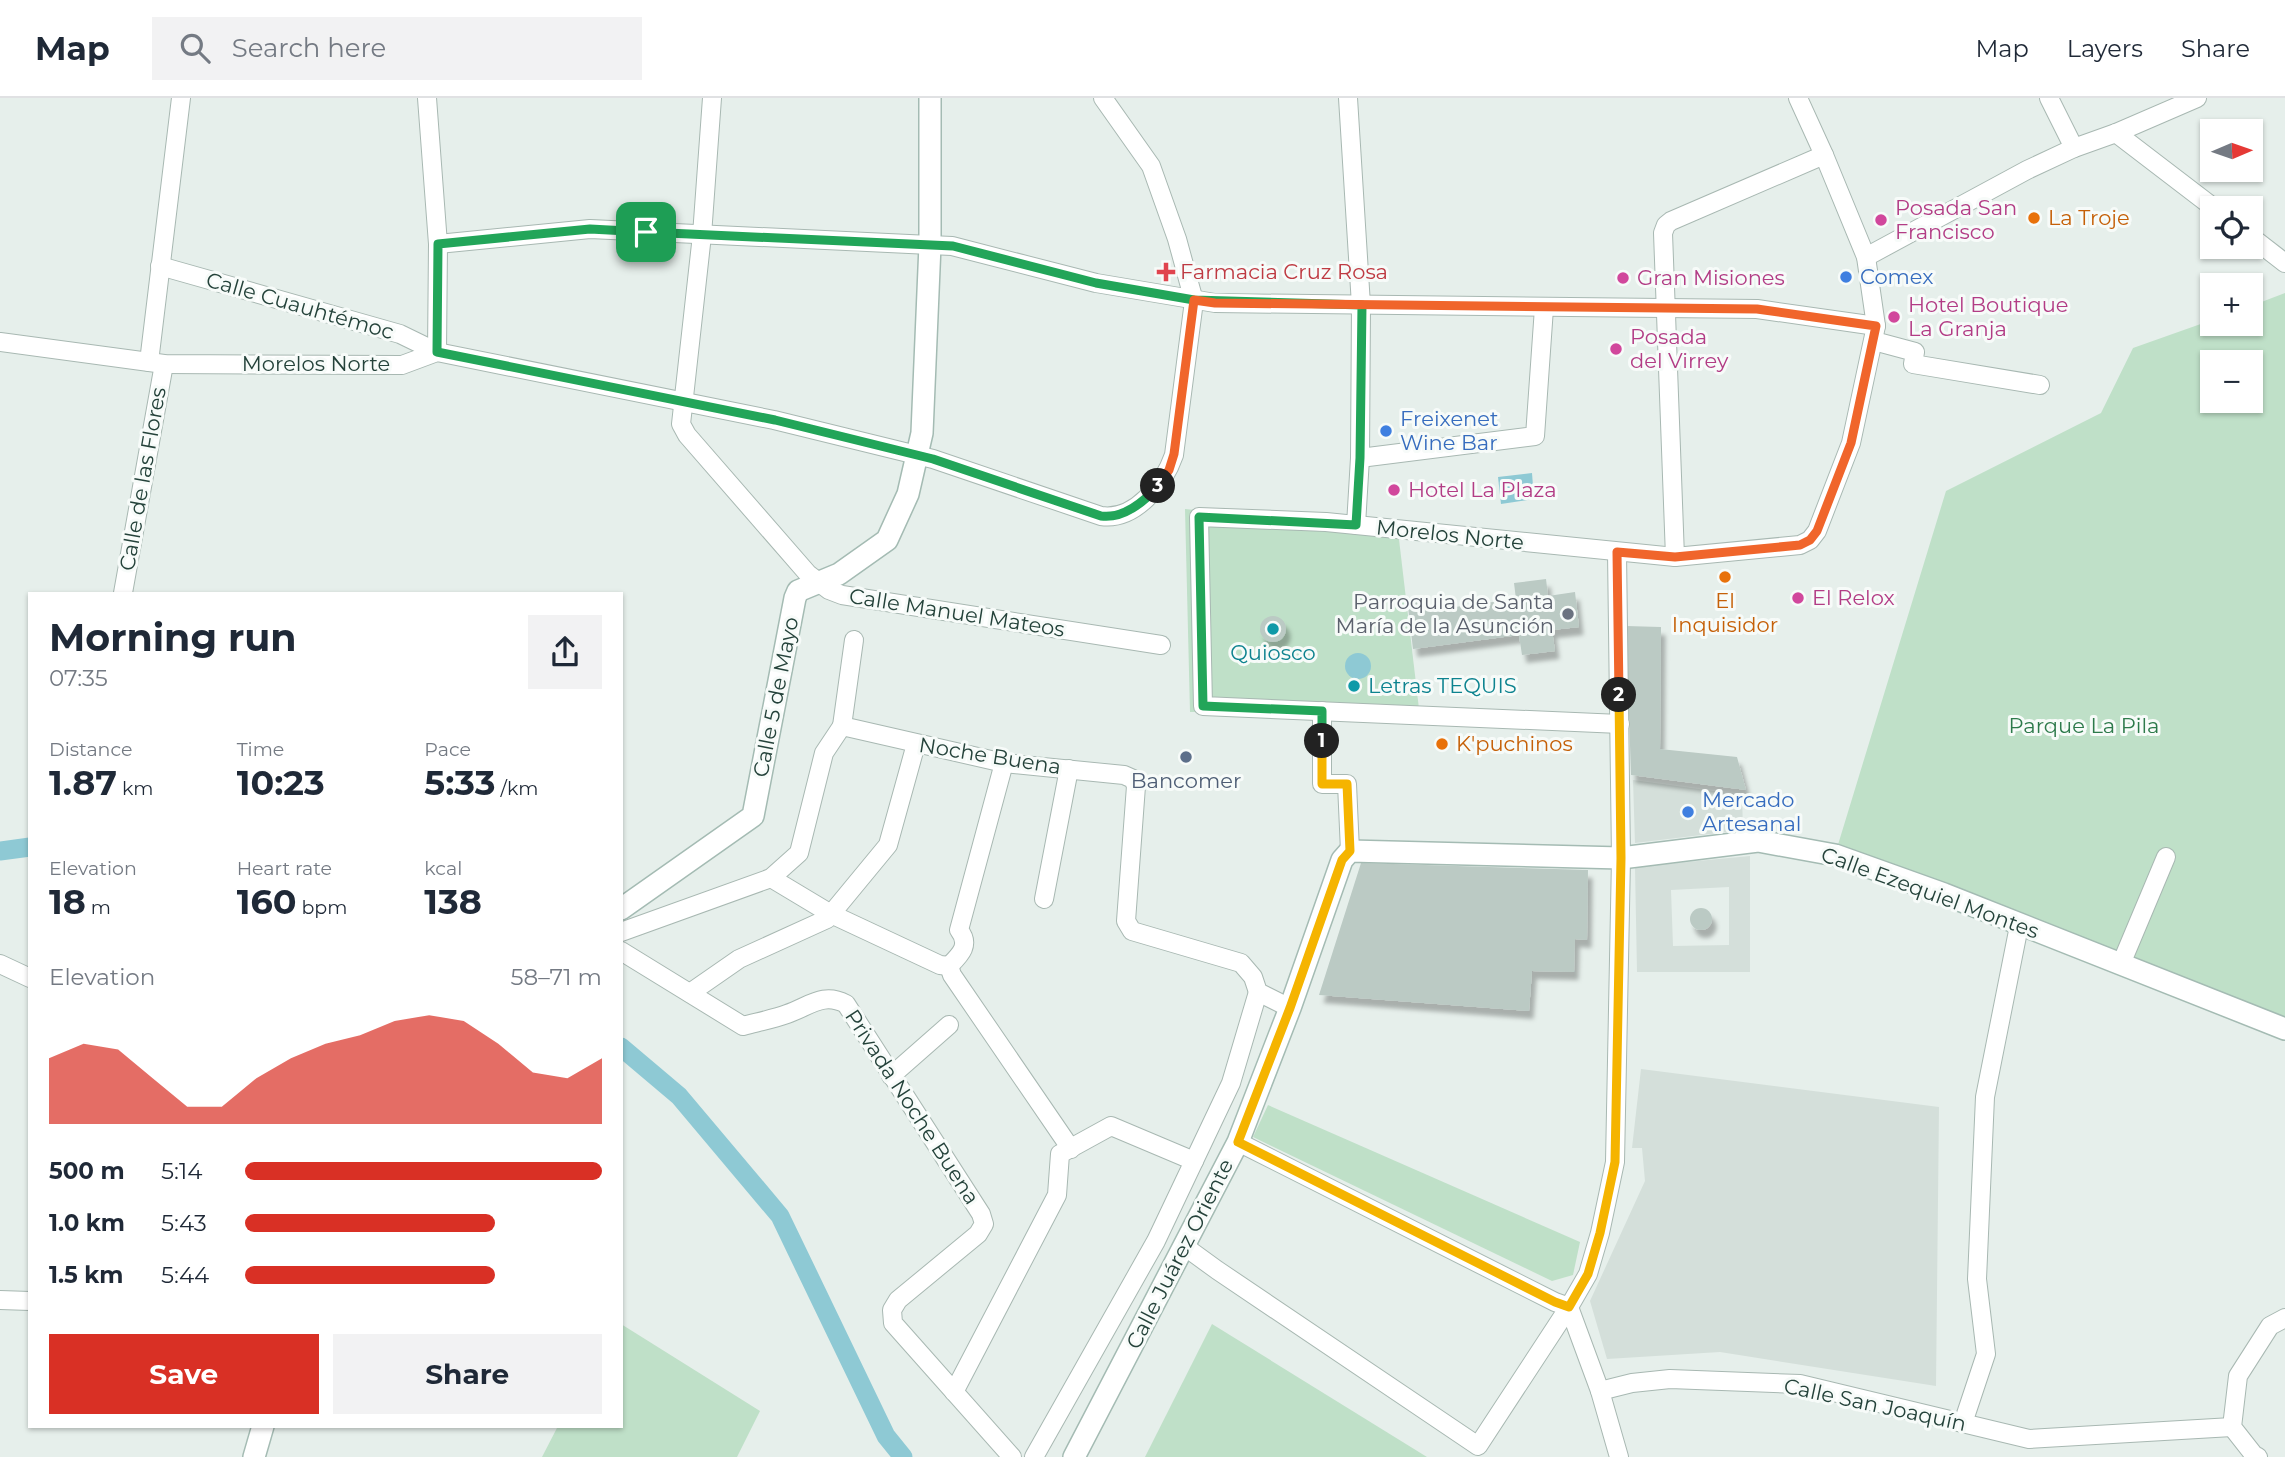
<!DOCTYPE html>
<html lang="en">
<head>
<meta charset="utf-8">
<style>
	:root { --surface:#fff; --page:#f2f2f3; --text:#1f2937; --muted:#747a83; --line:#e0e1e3; --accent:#d93025 }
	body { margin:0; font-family:Montserrat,sans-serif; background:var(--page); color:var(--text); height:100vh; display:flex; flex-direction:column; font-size:26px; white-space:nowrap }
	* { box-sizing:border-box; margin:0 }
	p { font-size:23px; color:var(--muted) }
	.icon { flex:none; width:38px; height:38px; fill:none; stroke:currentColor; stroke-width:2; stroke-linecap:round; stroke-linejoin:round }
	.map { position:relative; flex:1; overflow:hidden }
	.details { position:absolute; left:28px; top:494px; width:595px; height:836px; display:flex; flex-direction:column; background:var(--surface); border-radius:0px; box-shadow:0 2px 5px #0004 }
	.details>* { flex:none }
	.needle { width:46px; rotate:88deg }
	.fabs { position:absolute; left:2200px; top:21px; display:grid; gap:14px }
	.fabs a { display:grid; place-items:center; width:63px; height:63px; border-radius:0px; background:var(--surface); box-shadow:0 2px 5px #0004; font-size:35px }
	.pin { position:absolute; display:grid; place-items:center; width:60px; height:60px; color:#fff; margin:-30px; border-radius:14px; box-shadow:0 4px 10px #0006 }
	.km { position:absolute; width:35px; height:35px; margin:-18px; border-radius:50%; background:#222; color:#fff; font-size:19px; line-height:35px; text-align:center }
	.round { display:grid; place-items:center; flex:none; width:74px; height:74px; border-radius:0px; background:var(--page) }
	.overview { display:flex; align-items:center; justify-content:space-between; height:119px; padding:0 21px }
	h1 { font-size:38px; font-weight:700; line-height:52px }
	.stats { display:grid; grid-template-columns:repeat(3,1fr); gap:10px; height:119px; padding:7px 21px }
	.stats div { display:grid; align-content:center }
	.stats b { font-size:35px; font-weight:700 }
	.stats small { font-size:19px; font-weight:400 }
	.stats p { font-size:19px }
	.chart { height:196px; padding:14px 21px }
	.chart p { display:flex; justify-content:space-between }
	.chart svg { width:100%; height:126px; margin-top:7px; fill:var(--accent); opacity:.7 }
	.cta { display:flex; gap:14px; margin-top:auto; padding:14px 21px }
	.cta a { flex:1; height:80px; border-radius:0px; background:var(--accent); color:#fff; font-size:28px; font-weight:700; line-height:80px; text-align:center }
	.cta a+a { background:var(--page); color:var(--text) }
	ul { padding:0 21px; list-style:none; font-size:23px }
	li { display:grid; grid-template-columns:112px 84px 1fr; align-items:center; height:52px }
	li i { height:18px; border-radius:9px; background:var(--accent) }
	header { display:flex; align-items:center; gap:42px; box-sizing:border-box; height:98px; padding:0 35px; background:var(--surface); border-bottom:2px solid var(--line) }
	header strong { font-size:33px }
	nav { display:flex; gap:38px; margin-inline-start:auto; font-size:24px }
	.search { width:490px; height:63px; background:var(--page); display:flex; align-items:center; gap:18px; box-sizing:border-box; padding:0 24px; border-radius:0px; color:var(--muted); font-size:26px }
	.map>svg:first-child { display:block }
</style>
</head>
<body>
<header>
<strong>Map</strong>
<div class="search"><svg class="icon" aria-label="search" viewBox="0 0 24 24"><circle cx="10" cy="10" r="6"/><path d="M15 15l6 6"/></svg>Search here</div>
<nav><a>Map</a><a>Layers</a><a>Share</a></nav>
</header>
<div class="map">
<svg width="2285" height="1359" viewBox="0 0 2285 1359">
	<defs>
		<filter id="shadow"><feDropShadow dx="4.5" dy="8" stdDeviation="2" flood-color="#0004"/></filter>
	</defs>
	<rect width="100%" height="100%" fill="#e6efeb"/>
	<g fill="#d4dfda" fill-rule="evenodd">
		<path d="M1633,682L1742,697L1743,732L1635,745Z"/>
		<path d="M1750,758V874H1637L1635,769ZM1729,789V847L1673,848L1671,792Z"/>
		<path d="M1641,971L1939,1009L1936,1288L1720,1254L1607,1261L1590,1203L1645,1083L1642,1050H1632Z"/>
	</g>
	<g fill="#bfe0c8" fill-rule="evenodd">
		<path d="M2285,195V924L1837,750L1946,393L2101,315L2133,250L2212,222V226H2250L2251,208ZM2212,264H2250V303H2212Z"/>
		<path d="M1185,411L1398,433L1419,611L1190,614Z"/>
		<path d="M1268,1007L1580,1144L1573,1177L1552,1183L1253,1039Z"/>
		<path d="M621,1226L760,1313L737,1359H542L558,1328H621Z"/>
		<path d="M1212,1226L1427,1359H1145Z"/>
	</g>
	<g fill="#8ec9d4">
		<path d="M1532,375L1534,401L1501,406L1498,379Z"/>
		<circle cx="1358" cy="568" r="13"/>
	</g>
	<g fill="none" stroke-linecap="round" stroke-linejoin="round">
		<g stroke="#8ec9d4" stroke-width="19">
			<path d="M0,753L30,749"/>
			<path d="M621,949L679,998L780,1118L886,1338L903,1359"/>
		</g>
	</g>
	<g fill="#bbcac4" filter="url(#shadow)">
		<path d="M1546,481L1548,498L1575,494L1579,529L1552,532L1555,553L1522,557L1519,537L1413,551L1407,500L1422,498L1424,513L1516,501L1514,485Z"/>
		<circle cx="1273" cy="531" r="13"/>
		<path d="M1626,528L1661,529L1660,651L1737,659L1746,692L1631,677Z"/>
		<path d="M1361,765L1588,772L1587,842L1575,841L1574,874L1532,873L1529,913L1319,897Z"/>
		<circle cx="1701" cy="821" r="11"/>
	</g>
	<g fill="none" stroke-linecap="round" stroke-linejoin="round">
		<g stroke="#a8b8b2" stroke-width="20">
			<g id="street">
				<path d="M427,0L438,146L437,254"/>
				<path d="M712,0L702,137L681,326L687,337L808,476L829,492L842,497L1161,547"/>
				<path d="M1348,0L1361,207L1360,360L1356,427"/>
				<path d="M2049,0L2074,50"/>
				<path d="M2116,35L2214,110"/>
				<path d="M2250,138L2285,165"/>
				<path d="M438,146L590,131L930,147L952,148L1096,185L1215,205L1757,211L1876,228"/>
				<path d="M1866,159L2027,72L2074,50L2116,35L2197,0"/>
				<path d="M160,168L400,236L437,254"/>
				<path d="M1874,243L1915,254L1913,266L2040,287"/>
				<path d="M0,244L164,266L402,267L437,254L774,322L933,361L1101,418C1135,423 1164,386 1174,357L1194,203L1177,141L1151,68L1103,0"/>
				<path d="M149,264L181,0"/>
				<path d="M1360,360L1535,338L1544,210"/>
				<path d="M1675,459L1663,135L1666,127L1671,123L1824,57"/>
				<path d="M123,495L164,266"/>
				<path d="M1322,613V686H1347L1350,753"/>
				<path d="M1620,626L1203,608L1199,419L1326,424L1675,459L1800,447L1810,442L1817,433L1851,345L1876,228L1866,159L1824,57L1798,0"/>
				<path d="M842,628L854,542"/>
				<path d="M771,780L831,816L940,867L949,868"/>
				<path d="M1044,801L1069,671"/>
				<path d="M621,834L771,780L799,755L824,655L842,628L1004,665L1124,677L1133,681L1136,688L1126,823L1132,833L1241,865L1253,879L1258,894L1290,910"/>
				<path d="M621,853L743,928C758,924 773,921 787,916C810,908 823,894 846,906L981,1116L984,1126L978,1136L898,1202L892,1212L893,1225L1012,1359"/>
				<path d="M0,866L30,880"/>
				<path d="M2121,866L2166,759"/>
				<path d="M949,868L952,877L1071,1051"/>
				<path d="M949,868C960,857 971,847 959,832L1004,665"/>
				<path d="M690,895L739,861L827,821L888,747L916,646"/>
				<path d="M891,978L949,927"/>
				<path d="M1238,1044L1555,1204L1569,1209L1600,1293L1619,1359"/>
				<path d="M1184,1148L1217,1172L1478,1348L1569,1209L1588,1176L1600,1135L1615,1064L1621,760L1617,454"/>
				<path d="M0,1202L30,1203"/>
				<path d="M1600,1293L1632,1285L1670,1281L1800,1286L2029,1341L2232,1329"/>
				<path d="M954,1294L1057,1097L1060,1056L1111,1028L1194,1063"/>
				<path d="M1963,1325L1986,1256L1977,1181L1985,999L2019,828"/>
				<path d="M1034,1359L1156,1143L1231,985L1258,894"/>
				<path d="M2258,1359L2254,1357L2232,1329L2238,1278L2270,1228L2285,1220"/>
			</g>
		</g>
		<g stroke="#a4bbb3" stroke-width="24">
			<g id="secondary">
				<path d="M621,811L753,718L795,500L798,493L839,476L887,442L908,396L922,335L930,147V0"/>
				<path d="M254,1359L263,1328"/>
				<path d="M1074,1359L1238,1044L1290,910L1342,762L1350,753L1621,760L1758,743L1835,757L1944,796L2285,931"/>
			</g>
		</g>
		<use href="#street" stroke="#fff" stroke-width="18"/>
		<use href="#secondary" stroke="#fff" stroke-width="21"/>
	</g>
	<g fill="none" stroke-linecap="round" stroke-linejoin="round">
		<g stroke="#fff" stroke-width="14">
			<path id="split-1" d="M646,134L953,148L1096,185L1194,202L1362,207L1360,360L1356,427L1199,419L1203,608L1322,613V643"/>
		</g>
		<g stroke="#fff" stroke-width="14">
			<path id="split-2" d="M1322,643V686H1347L1350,753L1342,762L1290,910L1238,1044L1555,1204L1569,1209L1588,1176L1600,1135L1615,1064L1621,760L1619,597"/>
		</g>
		<g stroke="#fff" stroke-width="14">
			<path id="split-3" d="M1158,388L1169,372L1174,356L1194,202L1215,205L1757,211L1876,228L1851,345L1817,433L1810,442L1800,447L1675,459L1617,454L1619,597"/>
		</g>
		<g stroke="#fff" stroke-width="14">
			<path id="split-4" d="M646,134L590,131L438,146L437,254L775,322L933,361L1101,418C1123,421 1144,404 1158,388"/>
		</g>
		<use href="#split-1" stroke="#22a559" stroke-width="9"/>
		<use href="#split-2" stroke="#f5b400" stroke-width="9"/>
		<use href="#split-3" stroke="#f0652b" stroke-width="9"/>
		<use href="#split-4" stroke="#22a559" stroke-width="9"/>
	</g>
	<g fill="#e8710a" stroke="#f7fbf9" stroke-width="2.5">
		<circle cx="2034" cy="120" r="7"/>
		<circle cx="1725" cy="479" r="7"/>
		<circle cx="1442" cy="646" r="7"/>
	</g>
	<g fill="#d1479c" stroke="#f7fbf9" stroke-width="2.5">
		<circle cx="1881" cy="122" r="7"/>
		<circle cx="1623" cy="180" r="7"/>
		<circle cx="1894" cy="219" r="7"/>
		<circle cx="1616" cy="251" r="7"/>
		<circle cx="1394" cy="392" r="7"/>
		<circle cx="1798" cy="500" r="7"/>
	</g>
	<path fill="#e0444e" stroke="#f7fbf9" stroke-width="2.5" d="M1162.5 163.5h7v7h7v7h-7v7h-7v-7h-7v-7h7z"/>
	<g fill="#3f7fe0" stroke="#f7fbf9" stroke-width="2.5">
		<circle cx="1846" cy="179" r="7"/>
		<circle cx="1386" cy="333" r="7"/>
		<circle cx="1688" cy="714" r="7"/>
	</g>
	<circle fill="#6b7280" stroke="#f7fbf9" stroke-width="2.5" cx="1568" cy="516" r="7"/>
	<g fill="#0f9aa8" stroke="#f7fbf9" stroke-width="2.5">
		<circle cx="1273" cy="531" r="7"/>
		<circle cx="1354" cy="588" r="7"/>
	</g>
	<circle fill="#5c6f8a" stroke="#f7fbf9" stroke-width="2.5" cx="1186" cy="659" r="7"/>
	<g text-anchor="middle" stroke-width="6" stroke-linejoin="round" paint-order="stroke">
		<g font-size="21" fill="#b23c85" stroke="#f7fbf9" text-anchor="start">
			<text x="1895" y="117">Posada San<tspan x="1895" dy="24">Francisco</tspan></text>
			<text x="1637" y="187">Gran Misiones</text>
			<text x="1908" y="214">Hotel Boutique<tspan x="1908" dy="24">La Granja</tspan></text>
			<text x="1630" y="246">Posada<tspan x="1630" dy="24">del Virrey</tspan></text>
			<text x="1408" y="399">Hotel La Plaza</text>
			<text x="1812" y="507">El Relox</text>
		</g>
		<g font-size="21" fill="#c56008" stroke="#f7fbf9" text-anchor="start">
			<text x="2048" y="127">La Troje</text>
			<text x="1725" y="510" text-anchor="middle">El<tspan x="1725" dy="24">Inquisidor</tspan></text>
			<text x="1456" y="653">K'puchinos</text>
		</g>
		<g font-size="21" fill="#be3a42" stroke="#f7fbf9" text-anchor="start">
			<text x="1180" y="181">Farmacia Cruz Rosa</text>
		</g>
		<g font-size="21" fill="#366cbe" stroke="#f7fbf9" text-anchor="start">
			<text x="1860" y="186">Comex</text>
			<text x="1400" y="328">Freixenet<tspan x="1400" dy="24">Wine Bar</tspan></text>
			<text x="1702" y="709">Mercado<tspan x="1702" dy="24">Artesanal</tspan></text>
		</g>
		<g font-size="21" fill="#24423a" stroke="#f7fbf9">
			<text transform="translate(300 208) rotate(16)" y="7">Calle Cuauhtémoc</text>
			<text x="316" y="273">Morelos Norte</text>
			<text transform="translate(143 381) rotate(-80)" y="7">Calle de las Flores</text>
			<text transform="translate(1450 437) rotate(6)" y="7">Morelos Norte</text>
			<text transform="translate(957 515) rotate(9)" y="7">Calle Manuel Mateos</text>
			<text transform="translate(776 599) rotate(-79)" y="7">Calle 5 de Mayo</text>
			<text transform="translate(990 658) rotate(9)" y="7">Noche Buena</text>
			<text transform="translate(1930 795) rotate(20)" y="7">Calle Ezequiel Montes</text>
			<text transform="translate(912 1009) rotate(57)" y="7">Privada Noche Buena</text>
			<text transform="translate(1180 1156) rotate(-63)" y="7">Calle Juárez Oriente</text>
			<text transform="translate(1875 1307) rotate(12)" y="7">Calle San Joaquín</text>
		</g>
		<g font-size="21" fill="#5b616d" stroke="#f7fbf9" text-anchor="end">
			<text x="1554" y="511">Parroquia de Santa<tspan x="1554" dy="24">María de la Asunción</tspan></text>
		</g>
		<g font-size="21" fill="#0d838f" stroke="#f7fbf9">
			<text x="1273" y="562">Quiosco</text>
			<text x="1368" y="595" text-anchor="start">Letras TEQUIS</text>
		</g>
		<g font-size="21" fill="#2d7a4b" stroke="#f7fbf9">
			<text x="2084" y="635">Parque La Pila</text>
		</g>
		<g font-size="21" fill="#4e5e75" stroke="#f7fbf9">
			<text x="1186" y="690">Bancomer</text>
		</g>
	</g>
</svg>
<div class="fabs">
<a><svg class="needle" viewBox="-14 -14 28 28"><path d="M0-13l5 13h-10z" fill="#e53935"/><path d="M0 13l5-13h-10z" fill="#747a83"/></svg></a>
<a><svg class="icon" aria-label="locate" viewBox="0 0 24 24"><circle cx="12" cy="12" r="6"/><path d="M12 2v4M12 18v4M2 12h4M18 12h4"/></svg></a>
<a>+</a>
<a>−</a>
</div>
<div class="pin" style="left:646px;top:134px;background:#1e9e55"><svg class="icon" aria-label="arrive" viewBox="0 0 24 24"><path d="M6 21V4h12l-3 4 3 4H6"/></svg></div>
<b class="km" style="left:1322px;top:643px">1</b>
<b class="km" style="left:1619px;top:597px">2</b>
<b class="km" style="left:1158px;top:388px">3</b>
<section class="details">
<div class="overview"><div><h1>Morning run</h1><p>07:35</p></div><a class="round"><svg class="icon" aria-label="share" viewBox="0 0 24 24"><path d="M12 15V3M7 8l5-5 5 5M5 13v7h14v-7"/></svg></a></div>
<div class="stats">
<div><p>Distance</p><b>1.87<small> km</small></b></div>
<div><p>Time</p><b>10:23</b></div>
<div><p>Pace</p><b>5:33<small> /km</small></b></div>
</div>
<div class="stats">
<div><p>Elevation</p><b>18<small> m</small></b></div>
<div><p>Heart rate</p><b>160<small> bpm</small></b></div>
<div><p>kcal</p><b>138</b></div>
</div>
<div class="chart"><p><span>Elevation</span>58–71 m</p>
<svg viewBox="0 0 160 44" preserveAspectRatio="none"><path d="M0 44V21L10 16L20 18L30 28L40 38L50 38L60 28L70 21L80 16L90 13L100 8L110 6L120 8L130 16L140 26L150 28L160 21V44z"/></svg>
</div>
<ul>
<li><b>500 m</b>5:14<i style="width:100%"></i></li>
<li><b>1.0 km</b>5:43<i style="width:70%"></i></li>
<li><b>1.5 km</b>5:44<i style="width:70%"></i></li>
</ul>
<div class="cta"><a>Save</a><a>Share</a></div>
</section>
</div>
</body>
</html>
